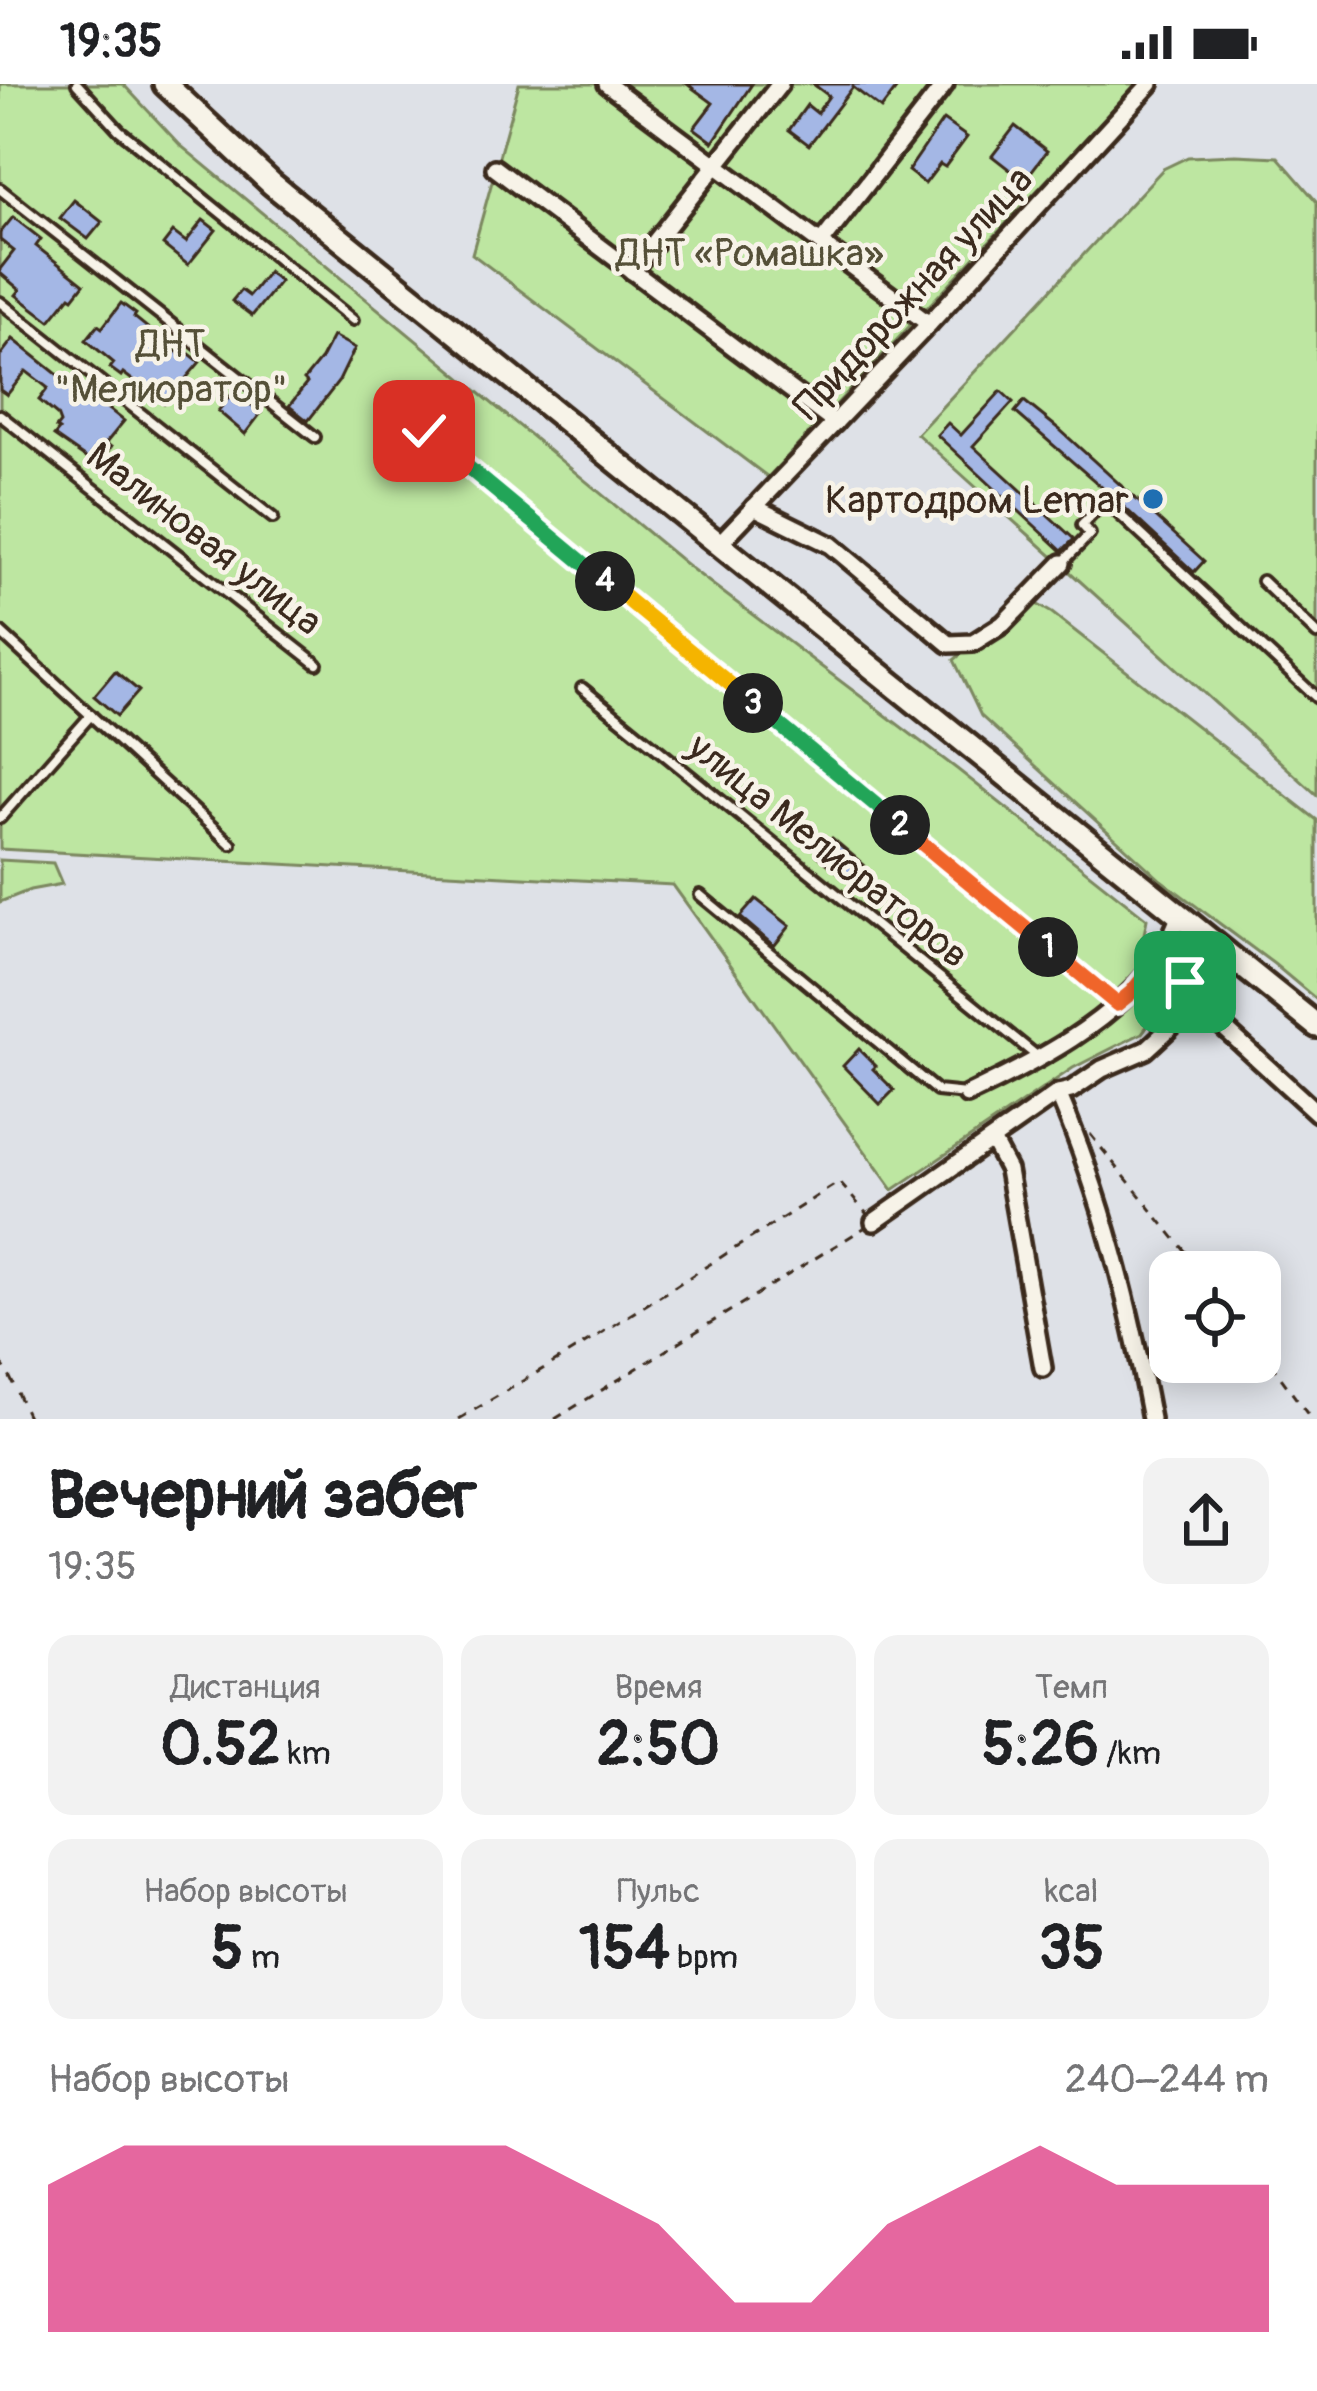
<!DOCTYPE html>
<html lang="ru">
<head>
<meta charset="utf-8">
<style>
	:root { --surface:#fff; --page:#f2f2f2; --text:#202124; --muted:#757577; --accent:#db2777 }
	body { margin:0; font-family:Pangolin,sans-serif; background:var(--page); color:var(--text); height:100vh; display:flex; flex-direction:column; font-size:45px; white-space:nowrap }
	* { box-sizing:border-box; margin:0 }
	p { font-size:39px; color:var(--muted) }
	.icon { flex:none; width:66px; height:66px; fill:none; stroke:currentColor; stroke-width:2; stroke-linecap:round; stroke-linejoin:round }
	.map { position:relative; height:1335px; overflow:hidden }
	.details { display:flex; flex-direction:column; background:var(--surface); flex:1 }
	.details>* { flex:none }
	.buttons { position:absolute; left:1149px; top:1167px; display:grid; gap:24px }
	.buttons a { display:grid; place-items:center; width:132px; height:132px; border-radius:24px; background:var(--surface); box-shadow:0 6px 30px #0003; font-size:60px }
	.pin { position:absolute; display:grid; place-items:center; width:102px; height:102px; color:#fff; margin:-51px; border-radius:24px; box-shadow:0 6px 18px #0006 }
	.km { position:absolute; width:60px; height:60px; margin:-30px; border-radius:50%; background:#222; color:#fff; font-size:33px; line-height:60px; text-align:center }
	.round { display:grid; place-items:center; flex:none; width:126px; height:126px; border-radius:24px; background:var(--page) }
	.headline { display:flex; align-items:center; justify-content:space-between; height:204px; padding:0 48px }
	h1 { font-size:66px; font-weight:800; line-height:90px }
	.stats { display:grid; grid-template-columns:repeat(3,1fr); gap:18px; height:204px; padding:12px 48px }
	.stats div { display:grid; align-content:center; border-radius:24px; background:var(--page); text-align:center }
	.stats b { font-size:60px; font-weight:800 }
	.stats small { font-size:33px; font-weight:400 }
	.stats p { font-size:33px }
	.chart { height:336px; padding:24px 48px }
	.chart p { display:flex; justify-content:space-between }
	.chart svg { width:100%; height:216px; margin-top:12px; fill:var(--accent); opacity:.7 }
	.status { display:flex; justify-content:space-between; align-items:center; height:84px; padding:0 60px; background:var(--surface); direction:ltr }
	.status svg { height:33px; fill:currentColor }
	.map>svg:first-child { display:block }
</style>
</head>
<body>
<div class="status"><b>19:35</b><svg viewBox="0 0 49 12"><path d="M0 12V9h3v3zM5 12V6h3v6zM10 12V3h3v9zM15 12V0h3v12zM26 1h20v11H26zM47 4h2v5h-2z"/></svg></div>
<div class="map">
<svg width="1317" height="1335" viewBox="0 0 1317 1335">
	<rect width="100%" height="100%" fill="#dee1e7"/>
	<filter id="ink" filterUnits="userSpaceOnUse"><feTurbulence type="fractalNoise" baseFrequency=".00833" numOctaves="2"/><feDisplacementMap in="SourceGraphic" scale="24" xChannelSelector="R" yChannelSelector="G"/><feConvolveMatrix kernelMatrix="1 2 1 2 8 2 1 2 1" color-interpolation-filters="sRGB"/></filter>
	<g filter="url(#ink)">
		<g fill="#bde6a1" stroke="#7c8860" stroke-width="3">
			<path d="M0,0H123L180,61L692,485L957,685L1147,835L1142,860L1178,901L1142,949L1073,984L893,1106L673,801L0,765Z"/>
			<path d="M519,0H1137L768,393L472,170Z"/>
			<path d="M1236,71L1278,73L1317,118V711L917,350L1163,85L1188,73Z"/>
			<path d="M1028,515L1052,529L1317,736V916L1274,880L1161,796L981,632L954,576Z"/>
			<path d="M0,776L53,779L62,800L30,806L0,818Z"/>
		</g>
		<g fill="#a4b7e5" stroke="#3b2a1e" stroke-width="3">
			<path d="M687,0H752L713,58L694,44L713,19Z"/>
			<path d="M813,0H900L881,25L853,3L809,61L789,46L807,21L817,29L829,12Z"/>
			<path d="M943,36L967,53L945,83L940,80L925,100L908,87Z"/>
			<path d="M1015,42L1047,67L1024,97L992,72Z"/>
			<path d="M74,116L102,138L88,155L60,134Z"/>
			<path d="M13,133L41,155L36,162L84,200L73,214L70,212L50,237L16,211L20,206L0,189V185L14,167L0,156V149Z"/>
			<path d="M203,136L216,146L188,181L163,161L173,148L186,158Z"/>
			<path d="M268,188L280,197L252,232L232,217L241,206L249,212Z"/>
			<path d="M121,219L136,230L134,233L182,272L186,267L200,278L164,320L123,289L121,292L110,284L114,279L86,256L98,241L102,244Z"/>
			<path d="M333,252L355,264L339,297L308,337L289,322L307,299L304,296L321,275Z"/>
			<path d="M13,255L87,314L90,310L124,337L106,359L111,363L97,382L54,352L59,346L56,344L60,339L57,331L39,316L48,304L26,287L7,311L0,306V272Z"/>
			<path d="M234,307L261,329L245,350L218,327Z"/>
			<path d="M1001,307L1013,318L973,362L1074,455L1062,467L937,351L948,339L961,351Z"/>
			<path d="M1024,317L1060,346L1204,477L1194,488L1111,411L1015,328Z"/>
			<path d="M115,587L139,607L117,632L94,612Z"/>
			<path d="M832,754L864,781L850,798L817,771Z"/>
			<path d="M756,815L790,842L774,862L740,833Z"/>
			<path d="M859,965L876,982L873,985L894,1006L880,1020L843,982Z"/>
		</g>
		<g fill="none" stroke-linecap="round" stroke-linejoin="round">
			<g stroke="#3b2a1e" stroke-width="16">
				<g id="lane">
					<path d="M77,0L119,46L353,236"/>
					<path d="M0,105L315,353"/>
					<path d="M0,218L273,434"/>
					<path d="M0,331L317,580"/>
					<path d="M424,347L1115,918"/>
					<path d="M1063,478L1090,450L1082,441L1105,417L1317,614"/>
					<path d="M1262,497L1317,550"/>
					<path d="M0,548L231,760"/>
					<path d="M582,604L1038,973"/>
					<path d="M0,734L91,631"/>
					<path d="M700,811L937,1007L966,1010"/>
				</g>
			</g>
			<g stroke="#3b2a1e" stroke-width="24">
				<g id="street">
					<path d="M607,0L929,240"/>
					<path d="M495,84L835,339"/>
					<path d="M821,159L945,0"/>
					<path d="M632,187L780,0"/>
					<path d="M754,423L831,461L949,560L973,559L1003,540L1062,479"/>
					<path d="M720,459L929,240L1150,0"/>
					<path d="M1162,871L1185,898L1197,919L1317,1029"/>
					<path d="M1058,1009C1103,1114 1130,1223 1151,1335"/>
					<path d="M967,1011C1036,978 1115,938 1159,874C1168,861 1174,845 1180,831"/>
					<path d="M992,1056L1008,1086L1043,1284"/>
					<path d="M874,1138L1058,1009L1071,1006L1102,985L1146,966L1197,919"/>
				</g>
			</g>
			<g stroke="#3b2a1e" stroke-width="30">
				<path id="secondary" d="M165,0L272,100L1317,942"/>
			</g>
			<g stroke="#3b2a1e" stroke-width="3" stroke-dasharray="9 9" stroke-linecap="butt">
				<path d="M1090,1050L1202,1188"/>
				<path d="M1260,1265L1311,1335"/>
				<path d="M0,1277L8,1289L29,1335"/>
				<path d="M459,1335L578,1264L839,1098L867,1130"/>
				<path d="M555,1335L864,1144"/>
			</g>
			<use href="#lane" stroke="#f7f3e8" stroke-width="8"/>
			<use href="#street" stroke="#f7f3e8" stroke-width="15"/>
			<use href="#secondary" stroke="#f7f3e8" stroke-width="21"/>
		</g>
	</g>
	<g fill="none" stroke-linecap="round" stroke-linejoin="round" filter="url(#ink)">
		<g stroke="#fff" stroke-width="24">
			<path id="split-1" d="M1048,863L1117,920L1132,908L1162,871L1185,898"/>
		</g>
		<g stroke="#fff" stroke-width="24">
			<path id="split-2" d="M900,741L1048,863"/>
		</g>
		<g stroke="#fff" stroke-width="24">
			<path id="split-3" d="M753,619L900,741"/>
		</g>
		<g stroke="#fff" stroke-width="24">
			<path id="split-4" d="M605,497L753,619"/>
		</g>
		<g stroke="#fff" stroke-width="24">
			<path id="split-5" d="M458,375L605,497"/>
		</g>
		<g stroke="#fff" stroke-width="24">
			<path id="split-6" d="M424,347L458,375"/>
		</g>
		<use href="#split-1" stroke="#f0652b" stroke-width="15"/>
		<use href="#split-2" stroke="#f0652b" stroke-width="15"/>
		<use href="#split-3" stroke="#22a559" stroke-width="15"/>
		<use href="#split-4" stroke="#f5b400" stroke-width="15"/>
		<use href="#split-5" stroke="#22a559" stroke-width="15"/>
		<use href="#split-6" stroke="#f5b400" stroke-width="15"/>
	</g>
	<circle fill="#1f6fb2" stroke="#f7f3e8" stroke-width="4.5" cx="1153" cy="415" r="12"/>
	<g text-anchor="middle" stroke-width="9" stroke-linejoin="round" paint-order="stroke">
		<g font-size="39" fill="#555038" stroke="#f7f3e8">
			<text x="750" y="182">ДНТ «Ромашка»</text>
			<text x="171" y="273">ДНТ<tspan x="171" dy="45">"Мелиоратор"</tspan></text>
		</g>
		<g font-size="39" fill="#3b2a1e" stroke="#f7f3e8">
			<text transform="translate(912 208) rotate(-47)" y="14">Придорожная улица</text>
			<text transform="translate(205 454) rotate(38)" y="14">Малиновая улица</text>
			<text transform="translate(829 766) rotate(39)" y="14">улица Мелиораторов</text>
		</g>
		<g font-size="39" fill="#3b2a1e" stroke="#f7f3e8" text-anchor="end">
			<text x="1129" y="429">Картодром Lemar</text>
		</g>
	</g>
</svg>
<div class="buttons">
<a><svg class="icon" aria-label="locate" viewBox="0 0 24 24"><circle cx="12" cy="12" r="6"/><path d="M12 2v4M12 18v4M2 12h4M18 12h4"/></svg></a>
</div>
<div class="pin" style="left:1185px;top:898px;background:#1e9e55"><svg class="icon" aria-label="arrive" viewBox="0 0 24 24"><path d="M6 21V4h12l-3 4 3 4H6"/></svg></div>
<div class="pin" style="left:424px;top:347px;background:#d93025"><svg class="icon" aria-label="check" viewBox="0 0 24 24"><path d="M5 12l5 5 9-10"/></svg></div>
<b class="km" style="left:1048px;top:863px">1</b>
<b class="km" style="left:900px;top:741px">2</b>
<b class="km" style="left:753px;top:619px">3</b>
<b class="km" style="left:605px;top:497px">4</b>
</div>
<section class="details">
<div class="headline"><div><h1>Вечерний забег</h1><p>19:35</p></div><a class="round"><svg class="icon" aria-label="share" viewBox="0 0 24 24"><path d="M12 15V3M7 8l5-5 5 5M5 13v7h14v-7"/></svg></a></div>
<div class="stats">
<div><p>Дистанция</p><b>0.52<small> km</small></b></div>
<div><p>Время</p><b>2:50</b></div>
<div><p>Темп</p><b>5:26<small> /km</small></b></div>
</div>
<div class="stats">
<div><p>Набор высоты</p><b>5<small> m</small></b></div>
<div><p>Пульс</p><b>154<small> bpm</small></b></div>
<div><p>kcal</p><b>35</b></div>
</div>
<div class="chart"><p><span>Набор высоты</span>240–244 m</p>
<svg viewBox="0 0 160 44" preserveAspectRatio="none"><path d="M0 44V14L10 6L20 6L30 6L40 6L50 6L60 6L70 14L80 22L90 38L100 38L110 22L120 14L130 6L140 14L150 14L160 14V44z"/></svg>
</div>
</section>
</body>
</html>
